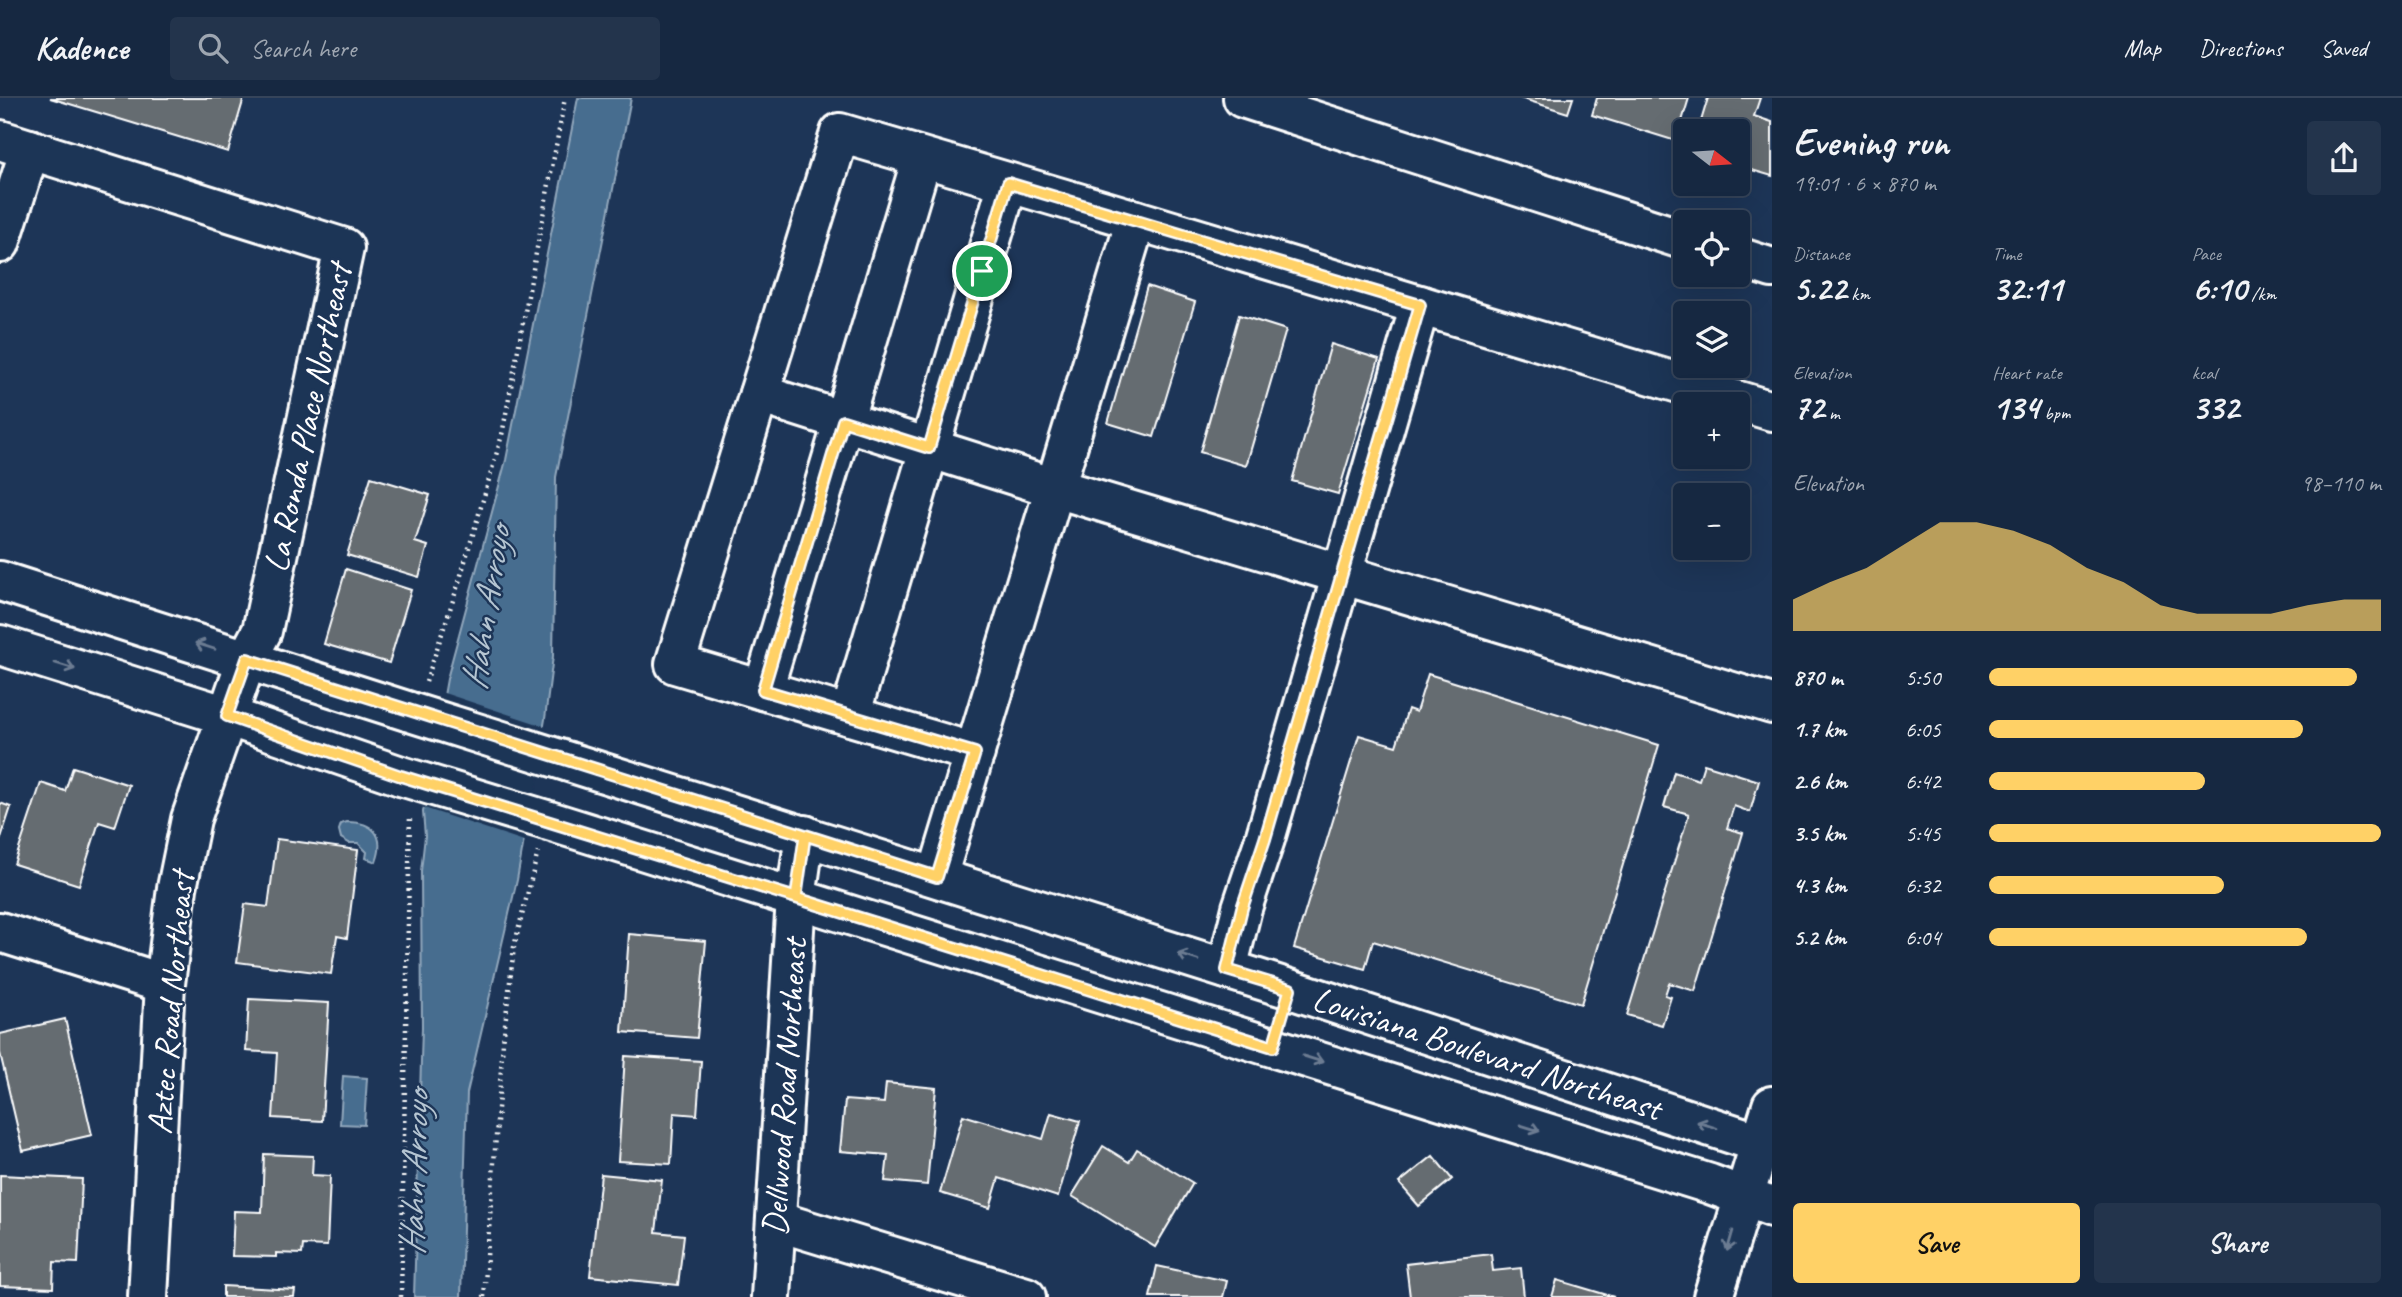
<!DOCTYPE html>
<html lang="en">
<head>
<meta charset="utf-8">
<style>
	:root { --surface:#162841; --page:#23344c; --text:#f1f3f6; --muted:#9ea6b1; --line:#35445a; --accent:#ffd166 }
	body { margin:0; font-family:Caveat,sans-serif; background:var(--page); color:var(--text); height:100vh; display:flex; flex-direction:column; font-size:26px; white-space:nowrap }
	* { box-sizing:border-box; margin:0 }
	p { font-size:23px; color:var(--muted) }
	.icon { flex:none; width:38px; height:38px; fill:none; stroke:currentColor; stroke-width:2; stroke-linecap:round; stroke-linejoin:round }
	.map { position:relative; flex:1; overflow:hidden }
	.details { display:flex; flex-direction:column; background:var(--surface); width:630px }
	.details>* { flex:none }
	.needle { width:46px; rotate:107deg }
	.fabs { position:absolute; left:1673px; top:21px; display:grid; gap:14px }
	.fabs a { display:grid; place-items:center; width:77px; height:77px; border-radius:7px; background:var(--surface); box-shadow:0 7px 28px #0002,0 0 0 2px var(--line); font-size:35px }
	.pin { position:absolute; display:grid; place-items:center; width:60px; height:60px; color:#fff; margin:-30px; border:4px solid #fff; border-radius:50%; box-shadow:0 2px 7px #0007 }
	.round { display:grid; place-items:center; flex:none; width:74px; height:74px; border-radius:7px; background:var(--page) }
	.head { display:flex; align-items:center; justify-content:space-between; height:119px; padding:0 21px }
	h1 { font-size:38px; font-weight:700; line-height:52px }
	.figures { display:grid; grid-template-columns:repeat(3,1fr); gap:10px; height:119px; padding:7px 21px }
	.figures div { display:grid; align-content:center }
	.figures b { font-size:35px; font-weight:700 }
	.figures small { font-size:19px; font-weight:400 }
	.figures p { font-size:19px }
	.chart { height:196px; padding:14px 21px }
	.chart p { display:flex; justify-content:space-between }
	.chart svg { width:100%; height:126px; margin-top:7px; fill:var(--accent); opacity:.7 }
	.cta { display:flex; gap:14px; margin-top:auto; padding:14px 21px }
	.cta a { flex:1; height:80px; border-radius:7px; background:var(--accent); color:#111; font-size:28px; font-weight:700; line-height:80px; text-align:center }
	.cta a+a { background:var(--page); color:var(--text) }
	ul { padding:0 21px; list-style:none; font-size:23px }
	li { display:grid; grid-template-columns:112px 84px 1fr; align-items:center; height:52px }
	li i { height:18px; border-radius:9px; background:var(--accent) }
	header { display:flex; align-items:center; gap:42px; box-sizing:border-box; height:98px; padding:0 35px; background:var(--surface); border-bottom:2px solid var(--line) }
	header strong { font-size:33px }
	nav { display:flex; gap:38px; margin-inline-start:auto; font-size:24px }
	.search { width:490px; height:63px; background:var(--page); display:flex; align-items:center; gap:18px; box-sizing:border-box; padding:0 24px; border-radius:7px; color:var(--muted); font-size:26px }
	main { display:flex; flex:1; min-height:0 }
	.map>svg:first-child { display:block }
</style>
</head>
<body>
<header>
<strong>Kadence</strong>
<div class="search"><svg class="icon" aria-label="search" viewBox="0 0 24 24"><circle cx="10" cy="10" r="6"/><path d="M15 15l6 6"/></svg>Search here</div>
<nav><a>Map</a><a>Directions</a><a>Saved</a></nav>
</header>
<main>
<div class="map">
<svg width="1772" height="1199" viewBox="0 0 1772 1199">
	<rect width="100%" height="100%" fill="#1d3557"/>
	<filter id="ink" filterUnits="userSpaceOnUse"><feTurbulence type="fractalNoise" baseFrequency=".0143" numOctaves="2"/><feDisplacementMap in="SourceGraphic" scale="14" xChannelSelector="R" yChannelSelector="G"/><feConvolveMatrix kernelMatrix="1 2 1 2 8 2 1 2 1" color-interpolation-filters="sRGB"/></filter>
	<g filter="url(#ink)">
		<g fill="#476d8f" stroke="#91a7bc" stroke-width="2">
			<path d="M578,0H631L556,379L553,558L545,621L517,782L467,995L461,1199H414L422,929L421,773L425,738L423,714L447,581L506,362Z"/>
			<path d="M347,724C373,724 386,737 376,764L366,760L367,754L358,745H349L341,740L339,732L341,726Z"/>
			<path d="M343,978L367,980L364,1027L340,1026Z"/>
		</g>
		<path fill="#1d3557" d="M441,594L547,629L527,744L421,709Z"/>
		<g fill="#656c71" stroke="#fff" stroke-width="2">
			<path d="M50,0H244L228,54Z"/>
			<path d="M1520,0H1573L1568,15Z"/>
			<path d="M1597,0H1689L1676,43L1592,17Z"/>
			<path d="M1708,0H1760L1754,18L1772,24V78L1738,68V33H1698Z"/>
			<path d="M1147,188L1195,204L1154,339L1108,325Z"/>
			<path d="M1239,217L1286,232L1246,368L1200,354Z"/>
			<path d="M1331,246L1379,261L1338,396L1292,383Z"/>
			<path d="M371,379L430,397L415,444L428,448L419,479L347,457Z"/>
			<path d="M346,471L411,492L389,565L324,546Z"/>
			<path d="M1428,576L1659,647L1581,906L1373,843L1365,871L1294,850L1359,637L1396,648L1408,611L1416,614Z"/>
			<path d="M1704,666L1759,683L1750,714L1734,708L1727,730L1743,735L1695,893L1669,885L1665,897L1671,899L1662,927L1627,917L1689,716L1664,709L1674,674L1699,682Z"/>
			<path d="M73,669L129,687L115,729L99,724L79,787L14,766L41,685L65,693Z"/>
			<path d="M0,705L11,709L0,743Z"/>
			<path d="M277,741L358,752L347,840L337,838L331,876L237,864L245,806L268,809Z"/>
			<path d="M629,836L706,843L697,940L622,934Z"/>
			<path d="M249,901L329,905L322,1023L273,1020L277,955L246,953Z"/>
			<path d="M65,921L92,1037L23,1053L0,955V936Z"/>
			<path d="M625,958L701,963L697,1017L674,1015L671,1066L618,1063Z"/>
			<path d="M886,985L936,990L927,1087L885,1083L888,1057L840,1053L845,1002L884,1005Z"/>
			<path d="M1051,1015L1080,1023L1058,1099L999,1080L990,1110L940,1095L963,1017L1043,1041Z"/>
			<path d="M1103,1048L1129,1064L1137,1051L1193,1085L1155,1149L1072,1098Z"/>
			<path d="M264,1056L313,1058L312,1077L330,1078L327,1148L303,1147L302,1156L276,1155V1159L232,1158L234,1113L262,1114Z"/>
			<path d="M1433,1058L1452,1081L1419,1108L1399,1085Z"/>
			<path d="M601,1076L662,1082L656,1134L684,1137L678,1187L590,1178Z"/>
			<path d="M0,1077L82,1081L78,1165L54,1164L53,1190L0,1188Z"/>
			<path d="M1491,1156L1493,1173L1521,1170L1524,1199H1410L1406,1166Z"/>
			<path d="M1157,1168L1227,1183L1223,1199H1150Z"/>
			<path d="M1557,1182L1614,1199H1552Z"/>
			<path d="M223,1188L295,1192L294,1199H223Z"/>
		</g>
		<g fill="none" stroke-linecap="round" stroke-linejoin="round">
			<g stroke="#fff" stroke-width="44">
				<g id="minor">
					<path d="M1243,0L1685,142"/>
					<path d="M0,42L344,150L262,533L247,561L191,721L177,790L165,886L148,1199"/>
					<path d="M0,145L30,51"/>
					<path d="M1738,159L1772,170"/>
					<path d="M759,296L1036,384L1772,606"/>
					<path d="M763,592L922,60"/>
					<path d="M850,618L1008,85"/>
					<path d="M975,655L675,566L840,35L1136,122"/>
					<path d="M937,779L1136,122L1772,313"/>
					<path d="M0,834L165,886"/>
					<path d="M1227,871L1242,810L1265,741L1420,207"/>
					<path d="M776,1123L1026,1199"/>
					<path d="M771,1199L796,800L805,737"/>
					<path d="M1713,1199L1772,1008"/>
				</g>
			</g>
			<g stroke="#fff" stroke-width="44">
				<g id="major">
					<path d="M0,483L410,614"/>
					<path d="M0,547L227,618L401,678"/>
					<path d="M569,664L1290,891L1772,1049"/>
					<path d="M546,722L1710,1086L1772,1109"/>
				</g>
			</g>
			<g stroke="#fff" stroke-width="4.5" stroke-dasharray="2 5" stroke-linecap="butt">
				<path d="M426,584L459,484L502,337L565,0"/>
				<path d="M401,1199L410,717"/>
				<path d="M484,1199L503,944L514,849L538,754"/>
			</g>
			<use href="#minor" stroke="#1d3557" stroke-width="38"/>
			<use href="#major" stroke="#1d3557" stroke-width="38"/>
			<g stroke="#fff" stroke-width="44" stroke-linecap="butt">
				<g id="major-bridge">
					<path d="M410,614L569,664"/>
					<path d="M401,678L546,722"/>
				</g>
			</g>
			<use href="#major-bridge" stroke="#1d3557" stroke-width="38"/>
		</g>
		<defs><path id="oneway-shaft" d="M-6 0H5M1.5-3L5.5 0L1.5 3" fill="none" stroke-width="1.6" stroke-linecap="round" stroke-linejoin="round" transform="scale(1.75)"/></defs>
		<g stroke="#6c7c92">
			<use href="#oneway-shaft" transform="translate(205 548) rotate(-162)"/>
			<use href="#oneway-shaft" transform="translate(65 568) rotate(17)"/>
			<use href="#oneway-shaft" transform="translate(1188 859) rotate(-162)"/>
			<use href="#oneway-shaft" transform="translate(1313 961) rotate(17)"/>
			<use href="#oneway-shaft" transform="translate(1707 1027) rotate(-162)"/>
			<use href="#oneway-shaft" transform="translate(1530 1030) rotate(17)"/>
			<use href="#oneway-shaft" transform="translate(1730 1143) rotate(106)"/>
		</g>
	</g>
	<g fill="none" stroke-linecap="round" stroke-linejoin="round" filter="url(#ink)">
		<g stroke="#fff" stroke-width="14">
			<path id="route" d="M982,173L929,350L843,323L763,592L975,655L937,779L805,737L796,800L401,678L227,618L247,561L805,737L796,800L1273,949L1290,891L1227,872L1242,810L1265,741L1420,207L1008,85L982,173"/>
		</g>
		<use href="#route" stroke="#ffd166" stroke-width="9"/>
	</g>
	<g text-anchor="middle" stroke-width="5" stroke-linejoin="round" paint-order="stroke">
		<g font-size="35" fill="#fff" stroke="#1d3557">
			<text transform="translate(307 320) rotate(-78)" y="12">La Ronda Place Northeast</text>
			<text transform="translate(170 905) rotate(-85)" y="12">Aztec Road Northeast</text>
			<text transform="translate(1487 955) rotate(18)" y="12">Louisiana Boulevard Northeast</text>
			<text transform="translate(784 989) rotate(-86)" y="12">Dellwood Road Northeast</text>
		</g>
		<g font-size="37" font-style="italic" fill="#b5c5d2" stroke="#1d3557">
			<text transform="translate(485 510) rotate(-81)" y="13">Hahn Arroyo</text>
			<text transform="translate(413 1075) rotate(-88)" y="13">Hahn Arroyo</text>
		</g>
	</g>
</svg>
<div class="fabs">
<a><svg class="needle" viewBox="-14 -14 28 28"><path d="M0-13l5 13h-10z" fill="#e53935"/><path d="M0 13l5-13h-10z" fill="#9ea6b1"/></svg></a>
<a><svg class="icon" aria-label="locate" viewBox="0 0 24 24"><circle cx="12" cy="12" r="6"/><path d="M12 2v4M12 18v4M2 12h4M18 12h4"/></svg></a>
<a><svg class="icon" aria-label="layers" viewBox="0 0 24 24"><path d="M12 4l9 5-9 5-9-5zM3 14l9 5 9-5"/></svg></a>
<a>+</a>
<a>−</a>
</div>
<div class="pin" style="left:982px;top:173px;background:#1e9e55"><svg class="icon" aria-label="arrive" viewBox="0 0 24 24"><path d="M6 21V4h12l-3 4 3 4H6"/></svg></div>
</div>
<section class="details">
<div class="head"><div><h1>Evening run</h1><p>19:01 · 6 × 870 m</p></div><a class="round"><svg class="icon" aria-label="share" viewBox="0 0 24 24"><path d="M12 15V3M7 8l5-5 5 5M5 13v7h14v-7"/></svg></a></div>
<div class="figures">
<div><p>Distance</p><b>5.22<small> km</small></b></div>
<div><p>Time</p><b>32:11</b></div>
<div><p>Pace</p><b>6:10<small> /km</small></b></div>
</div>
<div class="figures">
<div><p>Elevation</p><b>72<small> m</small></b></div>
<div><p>Heart rate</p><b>134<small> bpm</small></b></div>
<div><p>kcal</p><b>332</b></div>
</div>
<div class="chart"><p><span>Elevation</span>98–110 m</p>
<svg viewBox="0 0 160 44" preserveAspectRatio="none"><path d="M0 44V33L10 27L20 22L30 14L40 6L50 6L60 9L70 14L80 22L90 27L100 35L110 38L120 38L130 38L140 35L150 33L160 33V44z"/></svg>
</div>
<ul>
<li><b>870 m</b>5:50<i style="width:94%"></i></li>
<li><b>1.7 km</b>6:05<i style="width:80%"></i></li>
<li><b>2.6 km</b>6:42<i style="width:55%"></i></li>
<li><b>3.5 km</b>5:45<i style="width:100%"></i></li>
<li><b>4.3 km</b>6:32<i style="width:60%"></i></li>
<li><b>5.2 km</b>6:04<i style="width:81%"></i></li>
</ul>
<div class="cta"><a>Save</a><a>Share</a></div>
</section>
</main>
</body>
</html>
